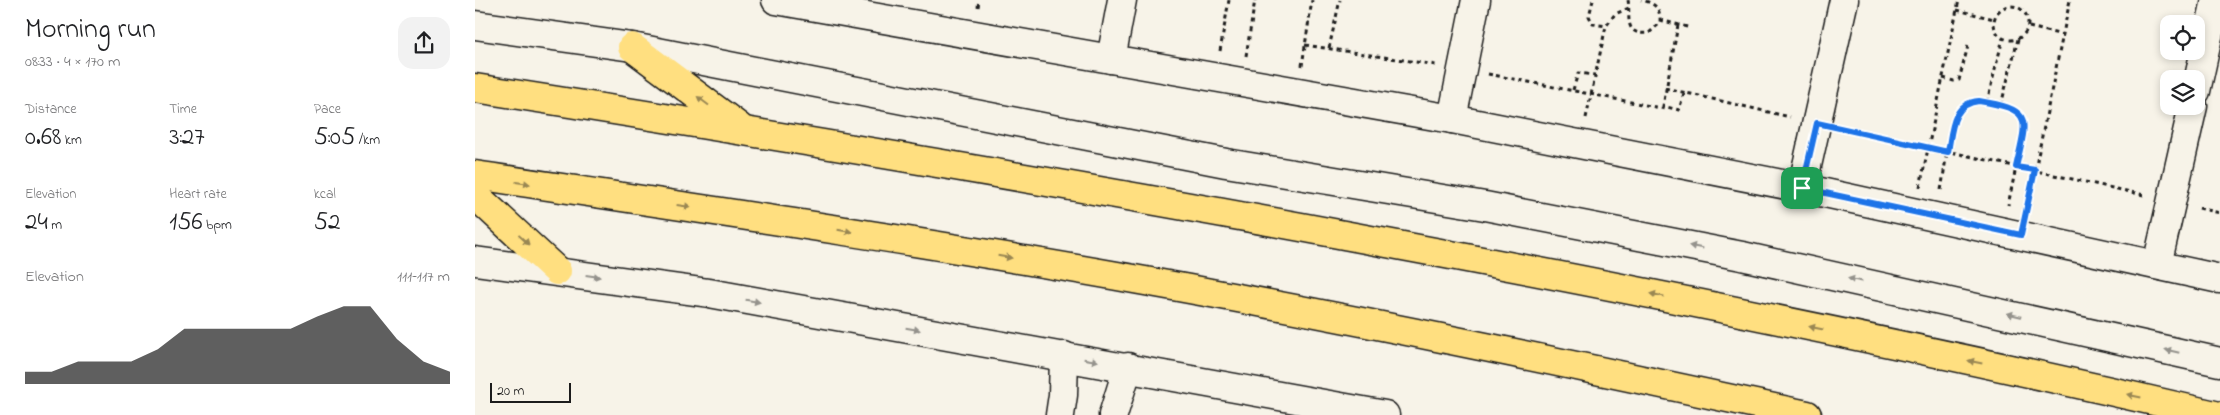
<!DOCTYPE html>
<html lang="en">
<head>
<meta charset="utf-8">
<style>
	:root { --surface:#fff; --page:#f2f2f2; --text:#202124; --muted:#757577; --accent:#1c1c1c }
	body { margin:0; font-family:"Indie Flower",sans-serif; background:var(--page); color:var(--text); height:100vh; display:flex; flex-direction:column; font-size:19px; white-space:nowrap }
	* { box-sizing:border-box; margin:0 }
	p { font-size:16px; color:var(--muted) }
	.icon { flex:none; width:28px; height:28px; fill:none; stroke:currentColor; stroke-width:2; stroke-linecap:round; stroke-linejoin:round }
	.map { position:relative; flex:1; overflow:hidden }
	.sheet { display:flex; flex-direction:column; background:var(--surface); width:475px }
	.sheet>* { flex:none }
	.fabs { position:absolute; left:1685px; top:15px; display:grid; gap:10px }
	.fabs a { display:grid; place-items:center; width:45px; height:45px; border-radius:10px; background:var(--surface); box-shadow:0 2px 8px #0003; font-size:25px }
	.scale { position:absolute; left:15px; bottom:12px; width:81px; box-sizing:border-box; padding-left:5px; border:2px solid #1c1c1c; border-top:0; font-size:14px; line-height:18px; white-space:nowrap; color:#1c1c1c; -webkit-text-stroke:4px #f7f3e8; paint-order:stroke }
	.pin { position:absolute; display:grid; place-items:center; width:42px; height:42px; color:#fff; margin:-21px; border-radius:10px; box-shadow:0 2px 8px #0006 }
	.round { display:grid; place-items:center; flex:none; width:52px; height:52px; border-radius:15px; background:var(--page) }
	.overview { display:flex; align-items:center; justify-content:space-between; height:85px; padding:0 25px }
	h1 { font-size:28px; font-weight:600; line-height:38px }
	.metrics { display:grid; grid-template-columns:repeat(3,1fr); gap:8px; height:85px; padding:5px 25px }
	.metrics div { display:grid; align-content:center }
	.metrics b { font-size:25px; font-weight:600 }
	.metrics small { font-size:14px; font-weight:400 }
	.metrics p { font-size:14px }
	.chart { height:140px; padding:10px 25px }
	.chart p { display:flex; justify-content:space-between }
	.chart svg { width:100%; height:90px; margin-top:5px; fill:var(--accent); opacity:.7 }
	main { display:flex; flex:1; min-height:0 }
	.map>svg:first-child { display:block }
</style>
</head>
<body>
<main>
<section class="sheet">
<div class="overview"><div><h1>Morning run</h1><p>08:33 · 4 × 170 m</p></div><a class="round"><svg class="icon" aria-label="share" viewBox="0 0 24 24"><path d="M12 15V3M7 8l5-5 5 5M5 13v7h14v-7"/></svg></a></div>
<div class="metrics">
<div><p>Distance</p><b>0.68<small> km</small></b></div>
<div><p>Time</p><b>3:27</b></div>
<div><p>Pace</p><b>5:05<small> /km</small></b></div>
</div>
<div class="metrics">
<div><p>Elevation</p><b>24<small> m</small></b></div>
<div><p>Heart rate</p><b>156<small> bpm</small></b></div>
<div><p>kcal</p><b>52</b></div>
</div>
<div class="chart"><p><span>Elevation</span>111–117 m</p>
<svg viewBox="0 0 160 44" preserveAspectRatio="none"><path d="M0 44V38L10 38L20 33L30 33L40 33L50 27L60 17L70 17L80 17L90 17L100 17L110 11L120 6L130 6L140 22L150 33L160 38V44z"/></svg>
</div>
</section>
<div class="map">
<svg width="1745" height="415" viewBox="0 0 1745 415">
	<rect width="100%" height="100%" fill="#f7f3e8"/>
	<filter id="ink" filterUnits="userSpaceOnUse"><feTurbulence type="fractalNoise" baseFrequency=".02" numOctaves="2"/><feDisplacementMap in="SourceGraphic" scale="10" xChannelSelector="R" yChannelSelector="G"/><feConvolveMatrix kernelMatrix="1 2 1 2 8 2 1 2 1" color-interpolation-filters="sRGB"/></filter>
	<g filter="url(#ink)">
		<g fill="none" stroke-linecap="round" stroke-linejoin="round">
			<g stroke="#1c1c1c" stroke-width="31">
				<g id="minor">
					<path d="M301,0L977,119L1327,188L1745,279"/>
					<path d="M0,25L157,47L751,163L1010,206L1267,256L1745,362"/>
					<path d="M636,59L647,0"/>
					<path d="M1721,91L1741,0"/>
					<path d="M977,119L1001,0"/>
					<path d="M1327,188L1369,0"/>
					<path d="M0,261L234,293L910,415"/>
					<path d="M1682,265L1718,106"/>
					<path d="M585,415L588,395L589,356"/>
					<path d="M638,415L653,367"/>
				</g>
			</g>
			<g stroke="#1c1c1c" stroke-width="31">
				<g id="major">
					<path d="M157,47L264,127"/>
					<path d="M0,88C583,179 1165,282 1740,415"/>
					<path d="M0,175C220,208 440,240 659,279C884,319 1108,367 1332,415"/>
					<path d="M0,195L82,271"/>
				</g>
			</g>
			<g stroke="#1c1c1c" stroke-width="3" stroke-dasharray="4 4" stroke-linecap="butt">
				<path d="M1118,0L1114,16L1118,24L1131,26"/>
				<path d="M1153,0C1156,16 1147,36 1174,33L1185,23C1186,8 1180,3 1166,0"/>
				<circle cx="1536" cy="23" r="17"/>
				<path d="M503,7L504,0"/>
				<path d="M1482,10L1519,19"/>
				<path d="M1185,20L1216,28"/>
				<path d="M1203,25L1188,106L1204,110L1209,93"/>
				<path d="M1554,27L1588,35"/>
				<path d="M830,45L961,65"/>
				<path d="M854,48L865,0"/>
				<path d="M745,51L754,0"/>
				<path d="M771,56L780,0"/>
				<path d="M827,66L837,0"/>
				<path d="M1013,74L1191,109"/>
				<path d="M1468,78L1479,81L1484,80L1493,46"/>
				<path d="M1190,88L1315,117"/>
				<path d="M1098,90L1103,73L1120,75"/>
				<path d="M1512,102L1528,38"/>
				<path d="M1526,105L1543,39"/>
				<path d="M1111,118L1131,26L1140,14L1154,8"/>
				<path d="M1368,128L1669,195"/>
				<path d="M1445,187L1484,0"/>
				<path d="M1466,190C1470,171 1474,115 1490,105C1500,98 1513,102 1524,105C1537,108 1547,111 1550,125L1533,205"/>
				<path d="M1724,208L1745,213"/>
				<path d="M1552,209L1595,0"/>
			</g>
			<use href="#minor" stroke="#f7f3e8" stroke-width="28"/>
			<use href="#major" stroke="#ffdf80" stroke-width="28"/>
		</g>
		<defs><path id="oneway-solid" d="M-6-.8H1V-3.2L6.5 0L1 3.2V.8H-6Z" transform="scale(1.25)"/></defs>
		<g fill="#998753">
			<use href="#oneway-solid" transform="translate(228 101) rotate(-143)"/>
			<use href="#oneway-solid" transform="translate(48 183) rotate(8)"/>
			<use href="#oneway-solid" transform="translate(209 206) rotate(8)"/>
			<use href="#oneway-solid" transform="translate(370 231) rotate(9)"/>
			<use href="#oneway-solid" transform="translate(49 240) rotate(43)"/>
			<use href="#oneway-solid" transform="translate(530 257) rotate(9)"/>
			<use href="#oneway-solid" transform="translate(1182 295) rotate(-169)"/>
			<use href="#oneway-solid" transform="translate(1341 328) rotate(-168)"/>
			<use href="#oneway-solid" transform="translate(1500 362) rotate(-168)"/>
			<use href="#oneway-solid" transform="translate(1659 396) rotate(-168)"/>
		</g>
		<g fill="#94928c">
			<use href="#oneway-solid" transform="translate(1221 247) rotate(-169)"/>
			<use href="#oneway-solid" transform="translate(118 276) rotate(8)"/>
			<use href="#oneway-solid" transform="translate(1380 280) rotate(-168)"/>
			<use href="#oneway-solid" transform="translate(278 301) rotate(10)"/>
			<use href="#oneway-solid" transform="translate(1539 315) rotate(-167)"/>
			<use href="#oneway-solid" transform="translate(438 329) rotate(10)"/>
			<use href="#oneway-solid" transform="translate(1697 351) rotate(-167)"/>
			<use href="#oneway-solid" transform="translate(616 360) rotate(10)"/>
		</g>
	</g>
	<g fill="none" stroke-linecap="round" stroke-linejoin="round" filter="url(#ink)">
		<g stroke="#fff" stroke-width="10">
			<path id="route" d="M1504,101C1559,110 1552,118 1541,167L1560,170L1546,235L1327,188L1342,123L1473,152C1477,130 1477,103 1504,101Z"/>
		</g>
		<use href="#route" stroke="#1a73e8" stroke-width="6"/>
	</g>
</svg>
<div class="fabs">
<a><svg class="icon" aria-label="locate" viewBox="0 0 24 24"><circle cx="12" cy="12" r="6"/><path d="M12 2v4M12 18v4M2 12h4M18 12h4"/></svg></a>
<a><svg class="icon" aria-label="layers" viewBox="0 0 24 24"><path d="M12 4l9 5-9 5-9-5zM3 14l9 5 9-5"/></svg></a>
</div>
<div class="scale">20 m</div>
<div class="pin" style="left:1327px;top:188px;background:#1e9e55"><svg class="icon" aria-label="arrive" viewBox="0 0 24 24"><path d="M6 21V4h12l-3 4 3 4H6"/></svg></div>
</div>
</main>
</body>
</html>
